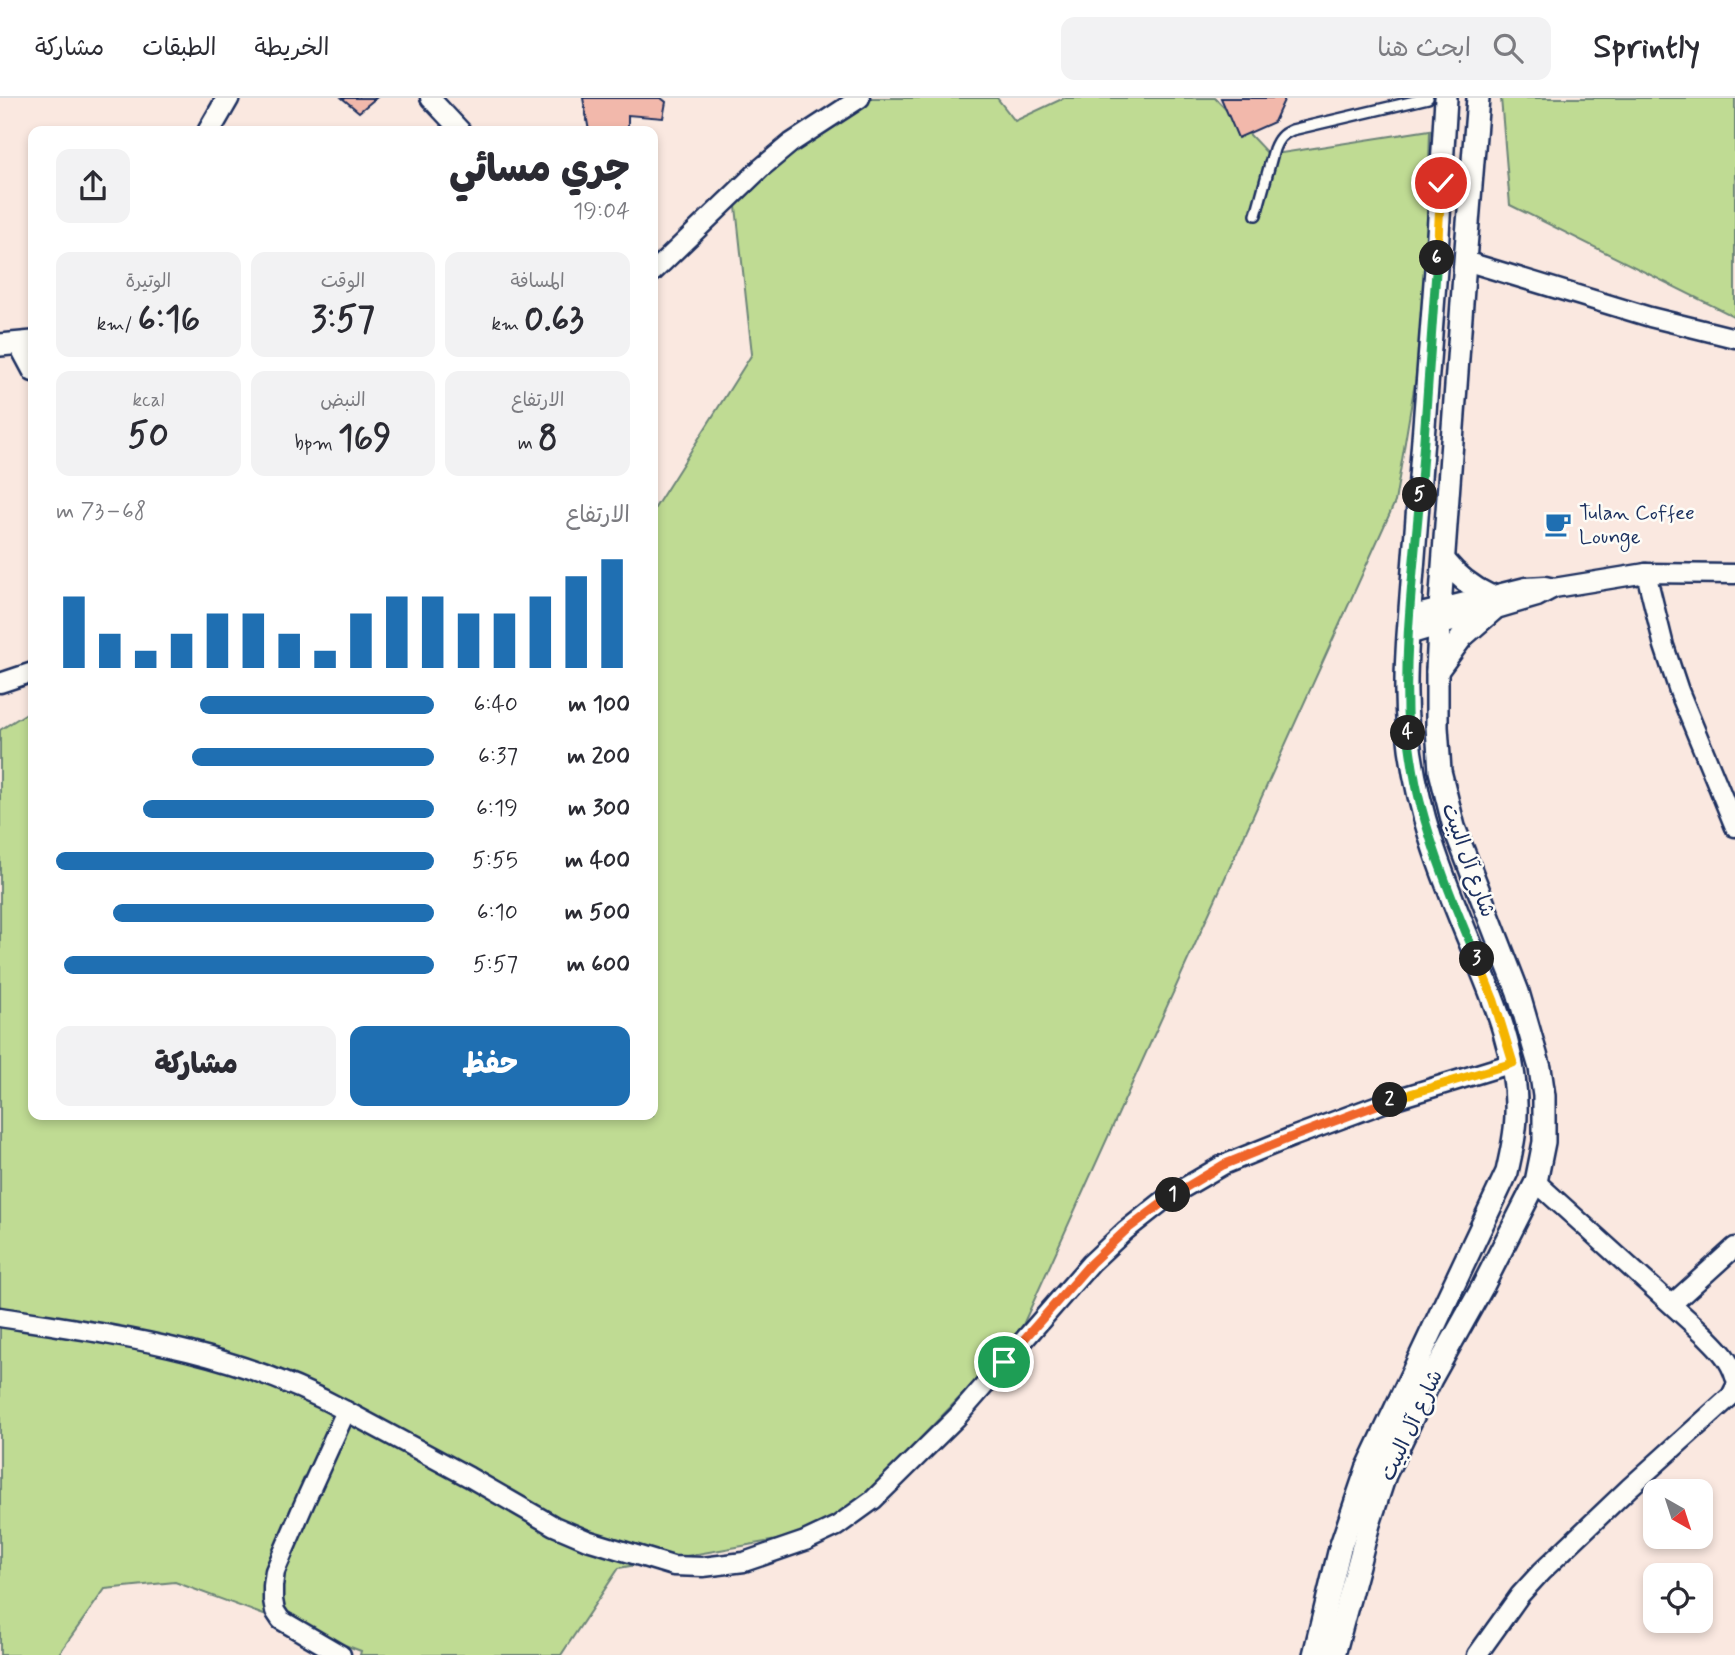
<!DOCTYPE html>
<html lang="ar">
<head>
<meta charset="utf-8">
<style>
	:root { --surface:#fff; --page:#f2f2f3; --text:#2b2b33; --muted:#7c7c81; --line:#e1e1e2; --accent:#1f6fb2 }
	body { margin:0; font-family:Mynerve,"Playpen Sans Arabic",sans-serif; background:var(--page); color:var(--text); direction:rtl; height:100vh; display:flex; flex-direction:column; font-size:26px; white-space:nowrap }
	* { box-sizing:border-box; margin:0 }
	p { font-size:23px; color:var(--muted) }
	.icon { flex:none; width:38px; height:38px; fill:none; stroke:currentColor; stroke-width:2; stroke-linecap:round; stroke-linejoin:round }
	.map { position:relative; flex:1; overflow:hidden; direction:ltr }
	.side { position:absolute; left:28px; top:28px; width:630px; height:994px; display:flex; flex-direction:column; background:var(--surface); border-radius:14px; box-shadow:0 4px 10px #0003; direction:rtl }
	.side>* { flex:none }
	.needle { width:46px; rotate:141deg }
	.buttons { position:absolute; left:1643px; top:1381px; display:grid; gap:14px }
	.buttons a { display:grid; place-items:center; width:70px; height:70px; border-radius:14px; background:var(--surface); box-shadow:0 4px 10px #0003; font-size:35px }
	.pin { position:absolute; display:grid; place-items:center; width:60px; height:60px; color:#fff; margin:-30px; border:4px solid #fff; border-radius:50%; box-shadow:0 2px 7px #0007 }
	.km { position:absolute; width:35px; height:35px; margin:-18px; border-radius:50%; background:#222; color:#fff; font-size:19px; line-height:35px; text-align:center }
	.round { display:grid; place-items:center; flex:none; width:74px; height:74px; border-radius:14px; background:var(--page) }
	.overview { display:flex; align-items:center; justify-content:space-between; height:119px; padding:0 28px }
	h1 { font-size:38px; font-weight:800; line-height:52px }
	.metrics { display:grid; grid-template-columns:repeat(3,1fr); gap:10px; height:119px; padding:7px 28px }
	.metrics div { display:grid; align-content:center; border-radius:14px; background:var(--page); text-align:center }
	.metrics b { font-size:35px; font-weight:800 }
	.metrics small { font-size:19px; font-weight:400 }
	.metrics p { font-size:19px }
	.chart { height:196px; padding:14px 28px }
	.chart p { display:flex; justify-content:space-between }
	.chart svg { width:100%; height:126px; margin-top:7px; stroke:var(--accent); stroke-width:6 }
	.primary-button { display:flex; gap:14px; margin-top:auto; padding:14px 28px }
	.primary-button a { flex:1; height:80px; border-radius:14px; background:var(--accent); color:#fff; font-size:28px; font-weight:800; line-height:80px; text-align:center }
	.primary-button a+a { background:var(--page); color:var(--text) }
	ul { padding:0 28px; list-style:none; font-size:23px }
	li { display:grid; grid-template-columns:112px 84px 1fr; align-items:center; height:52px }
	li i { height:18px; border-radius:9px; background:var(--accent) }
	header { display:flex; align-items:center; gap:42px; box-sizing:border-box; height:98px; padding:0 35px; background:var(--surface); border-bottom:2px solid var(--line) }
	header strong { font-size:33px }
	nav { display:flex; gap:38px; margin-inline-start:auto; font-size:24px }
	.search { width:490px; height:63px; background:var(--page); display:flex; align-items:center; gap:18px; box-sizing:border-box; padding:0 24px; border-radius:14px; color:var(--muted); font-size:26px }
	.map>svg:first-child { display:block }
</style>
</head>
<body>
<header>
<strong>Sprintly</strong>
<div class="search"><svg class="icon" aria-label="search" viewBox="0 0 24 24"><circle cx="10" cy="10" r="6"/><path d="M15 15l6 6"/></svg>ابحث هنا</div>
<nav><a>الخريطة</a><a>الطبقات</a><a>مشاركة</a></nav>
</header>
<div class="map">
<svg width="1735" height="1557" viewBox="0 0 1735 1557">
	<rect width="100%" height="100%" fill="#fae8e0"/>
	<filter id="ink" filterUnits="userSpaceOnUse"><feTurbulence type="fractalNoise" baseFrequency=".0143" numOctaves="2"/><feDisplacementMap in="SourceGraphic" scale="14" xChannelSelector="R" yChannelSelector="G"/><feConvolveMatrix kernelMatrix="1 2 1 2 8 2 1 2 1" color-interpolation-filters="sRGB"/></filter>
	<g filter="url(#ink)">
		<g fill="#bfdb93" stroke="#6d8578" stroke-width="2">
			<path d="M854,0H997L1015,23L1064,0H1215L1269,57L1430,32L1424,231L1395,404L1017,1240L832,1432L619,1470L561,1557H360L361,1553L175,1484L105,1491L58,1557H0V632L33,611V1017H653V413L752,256L733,81Z"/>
			<path d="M1501,0H1735V219L1510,107Z"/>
		</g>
		<g fill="#f2b8ab" stroke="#1b2f5e" stroke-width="2">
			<path d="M342,0H376L359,14Z"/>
			<path d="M583,0H661L666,4L663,20L628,17V33H589Z"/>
			<path d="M1221,0H1285L1274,24L1238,40Z"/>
		</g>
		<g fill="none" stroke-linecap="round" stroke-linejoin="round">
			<g stroke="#1b2f5e" stroke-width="14">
				<path id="service" d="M1256,117L1274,51C1278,41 1282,36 1292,32L1428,0"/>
			</g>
			<g stroke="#1b2f5e" stroke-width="23">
				<g id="minor">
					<path d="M430,0L461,33"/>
					<path d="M1465,163L1650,219L1735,240"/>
					<path d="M653,174L761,70L791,45L860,0"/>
					<path d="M18,246L33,274"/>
					<path d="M1646,475L1664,548L1679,593L1735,729"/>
					<path d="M1409,518L1526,489L1545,488L1554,490"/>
					<path d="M1408,537L1537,499L1554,490L1646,475L1735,476"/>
					<path d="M0,585L33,574"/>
					<path d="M1536,1084L1705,1237C1718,1250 1730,1261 1735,1279"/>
					<path d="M1672,1206L1735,1149"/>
					<path d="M0,1219C121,1238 237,1253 346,1313L307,1399L275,1473L273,1488V1502L275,1513L281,1522L341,1557"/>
					<path d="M346,1313L469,1379L554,1428L587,1442L673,1468L703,1469L744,1464L805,1443L837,1428L873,1402L957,1319L1091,1165L1125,1133L1168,1099L1223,1067L1292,1039L1389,1003L1513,965"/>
					<path d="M1477,1557L1520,1497L1541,1474L1629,1390L1731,1298L1735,1290"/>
				</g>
			</g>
			<g stroke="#1b2f5e" stroke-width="26">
				<g id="tertiary">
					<path d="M209,33L228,0"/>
					<path d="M0,247L33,244"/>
					<path d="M1444,462C1457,478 1471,489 1490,498"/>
					<path d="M1437,573L1462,539L1493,512"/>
					<path d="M1314,1557L1340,1450L1367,1371L1507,1074C1511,1055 1516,1036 1516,1016C1518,959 1495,904 1473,852C1458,816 1443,780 1431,742C1415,691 1405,639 1406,585C1406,569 1407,553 1408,537L1436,171L1446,0"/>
					<path d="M1334,1557L1369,1426L1385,1377L1431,1281L1483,1188L1536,1084L1544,1044V998L1540,970L1518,894L1454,729L1440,673L1437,629V573L1440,510L1465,163L1478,0"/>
				</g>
			</g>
			<use href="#service" stroke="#fdfcf7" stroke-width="9"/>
			<use href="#minor" stroke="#fdfcf7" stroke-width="18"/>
			<use href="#tertiary" stroke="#fdfcf7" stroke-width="21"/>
		</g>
	</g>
	<g fill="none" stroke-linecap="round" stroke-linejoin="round" filter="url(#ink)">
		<g stroke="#fff" stroke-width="14">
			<path id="split-1" d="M1004,1264L1091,1165L1125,1133L1173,1097"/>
		</g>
		<g stroke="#fff" stroke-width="14">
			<path id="split-2" d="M1173,1097L1223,1067L1292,1039L1390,1002"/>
		</g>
		<g stroke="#fff" stroke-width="14">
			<path id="split-3" d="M1390,1002L1513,965L1494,903L1477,861"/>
		</g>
		<g stroke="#fff" stroke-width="14">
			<path id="split-4" d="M1408,635C1411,658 1414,681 1420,704C1434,758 1455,809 1477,861"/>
		</g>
		<g stroke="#fff" stroke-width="14">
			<path id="split-5" d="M1408,635C1403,555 1413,476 1420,397"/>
		</g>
		<g stroke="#fff" stroke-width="14">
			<path id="split-6" d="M1420,397L1437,160"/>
		</g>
		<g stroke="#fff" stroke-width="14">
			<path id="split-7" d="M1437,160L1441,85"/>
		</g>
		<use href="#split-1" stroke="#f0652b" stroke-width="9"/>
		<use href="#split-2" stroke="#f0652b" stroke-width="9"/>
		<use href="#split-3" stroke="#f5b400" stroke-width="9"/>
		<use href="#split-4" stroke="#22a559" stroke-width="9"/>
		<use href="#split-5" stroke="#22a559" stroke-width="9"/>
		<use href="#split-6" stroke="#22a559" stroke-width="9"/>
		<use href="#split-7" stroke="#f5b400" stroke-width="9"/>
	</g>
	<defs>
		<g id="cafe-bare" transform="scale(2.1)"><path d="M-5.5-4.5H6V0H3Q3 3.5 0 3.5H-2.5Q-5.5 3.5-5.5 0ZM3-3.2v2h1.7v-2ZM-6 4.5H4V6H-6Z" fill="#1f6fb2" stroke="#fdfcf7" stroke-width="2.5" paint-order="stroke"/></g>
	</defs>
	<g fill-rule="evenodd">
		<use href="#cafe-bare" x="1558" y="426"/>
	</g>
	<g text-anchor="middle" stroke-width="5" stroke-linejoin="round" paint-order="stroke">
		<g font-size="21" fill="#1b2f5e" stroke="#fdfcf7" text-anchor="start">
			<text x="1579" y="421">Tulan Coffee<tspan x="1579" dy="24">Lounge</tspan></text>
		</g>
		<g font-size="21" fill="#1b2f5e" stroke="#fdfcf7">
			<text transform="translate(1469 762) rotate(70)" y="7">شارع آل البيت</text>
			<text transform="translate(1411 1327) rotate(-65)" y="7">شارع آل البيت</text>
		</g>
	</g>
</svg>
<div class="buttons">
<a><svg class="needle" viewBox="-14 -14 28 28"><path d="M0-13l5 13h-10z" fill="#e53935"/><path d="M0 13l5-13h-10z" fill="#7c7c81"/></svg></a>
<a><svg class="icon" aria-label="locate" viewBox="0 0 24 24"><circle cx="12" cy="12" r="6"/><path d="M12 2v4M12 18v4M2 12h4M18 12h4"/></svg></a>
</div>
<div class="pin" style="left:1004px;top:1264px;background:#1e9e55"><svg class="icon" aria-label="arrive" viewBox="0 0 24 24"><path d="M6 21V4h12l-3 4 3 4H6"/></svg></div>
<div class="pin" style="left:1441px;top:85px;background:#d93025"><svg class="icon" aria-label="check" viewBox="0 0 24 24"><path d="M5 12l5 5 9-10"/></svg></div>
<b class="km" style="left:1173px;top:1097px">1</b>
<b class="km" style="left:1390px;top:1002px">2</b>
<b class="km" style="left:1477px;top:861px">3</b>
<b class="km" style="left:1408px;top:635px">4</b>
<b class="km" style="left:1420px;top:397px">5</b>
<b class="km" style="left:1437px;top:160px">6</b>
<section class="side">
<div class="overview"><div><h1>جري مسائي</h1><p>19:04</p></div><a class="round"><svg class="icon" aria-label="share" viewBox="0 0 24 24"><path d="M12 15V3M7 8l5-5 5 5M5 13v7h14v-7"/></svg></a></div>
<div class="metrics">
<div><p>المسافة</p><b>0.63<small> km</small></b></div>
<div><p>الوقت</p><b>3:57</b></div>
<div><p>الوتيرة</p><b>6:16<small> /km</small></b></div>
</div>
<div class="metrics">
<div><p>الارتفاع</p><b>8<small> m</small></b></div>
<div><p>النبض</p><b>169<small> bpm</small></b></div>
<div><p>kcal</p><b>50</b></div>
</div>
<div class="chart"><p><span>الارتفاع</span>68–73 m</p>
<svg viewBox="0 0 160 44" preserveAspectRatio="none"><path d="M5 44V19M15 44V32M25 44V38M35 44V32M45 44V25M55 44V25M65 44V32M75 44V38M85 44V25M95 44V19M105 44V19M115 44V25M125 44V25M135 44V19M145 44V12M155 44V6"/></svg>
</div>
<ul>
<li><b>100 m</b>6:40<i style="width:62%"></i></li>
<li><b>200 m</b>6:37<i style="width:64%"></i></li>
<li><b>300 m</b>6:19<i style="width:77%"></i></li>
<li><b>400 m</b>5:55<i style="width:100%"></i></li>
<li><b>500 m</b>6:10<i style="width:85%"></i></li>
<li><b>600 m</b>5:57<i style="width:98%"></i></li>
</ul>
<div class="primary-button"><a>حفظ</a><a>مشاركة</a></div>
</section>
</div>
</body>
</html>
